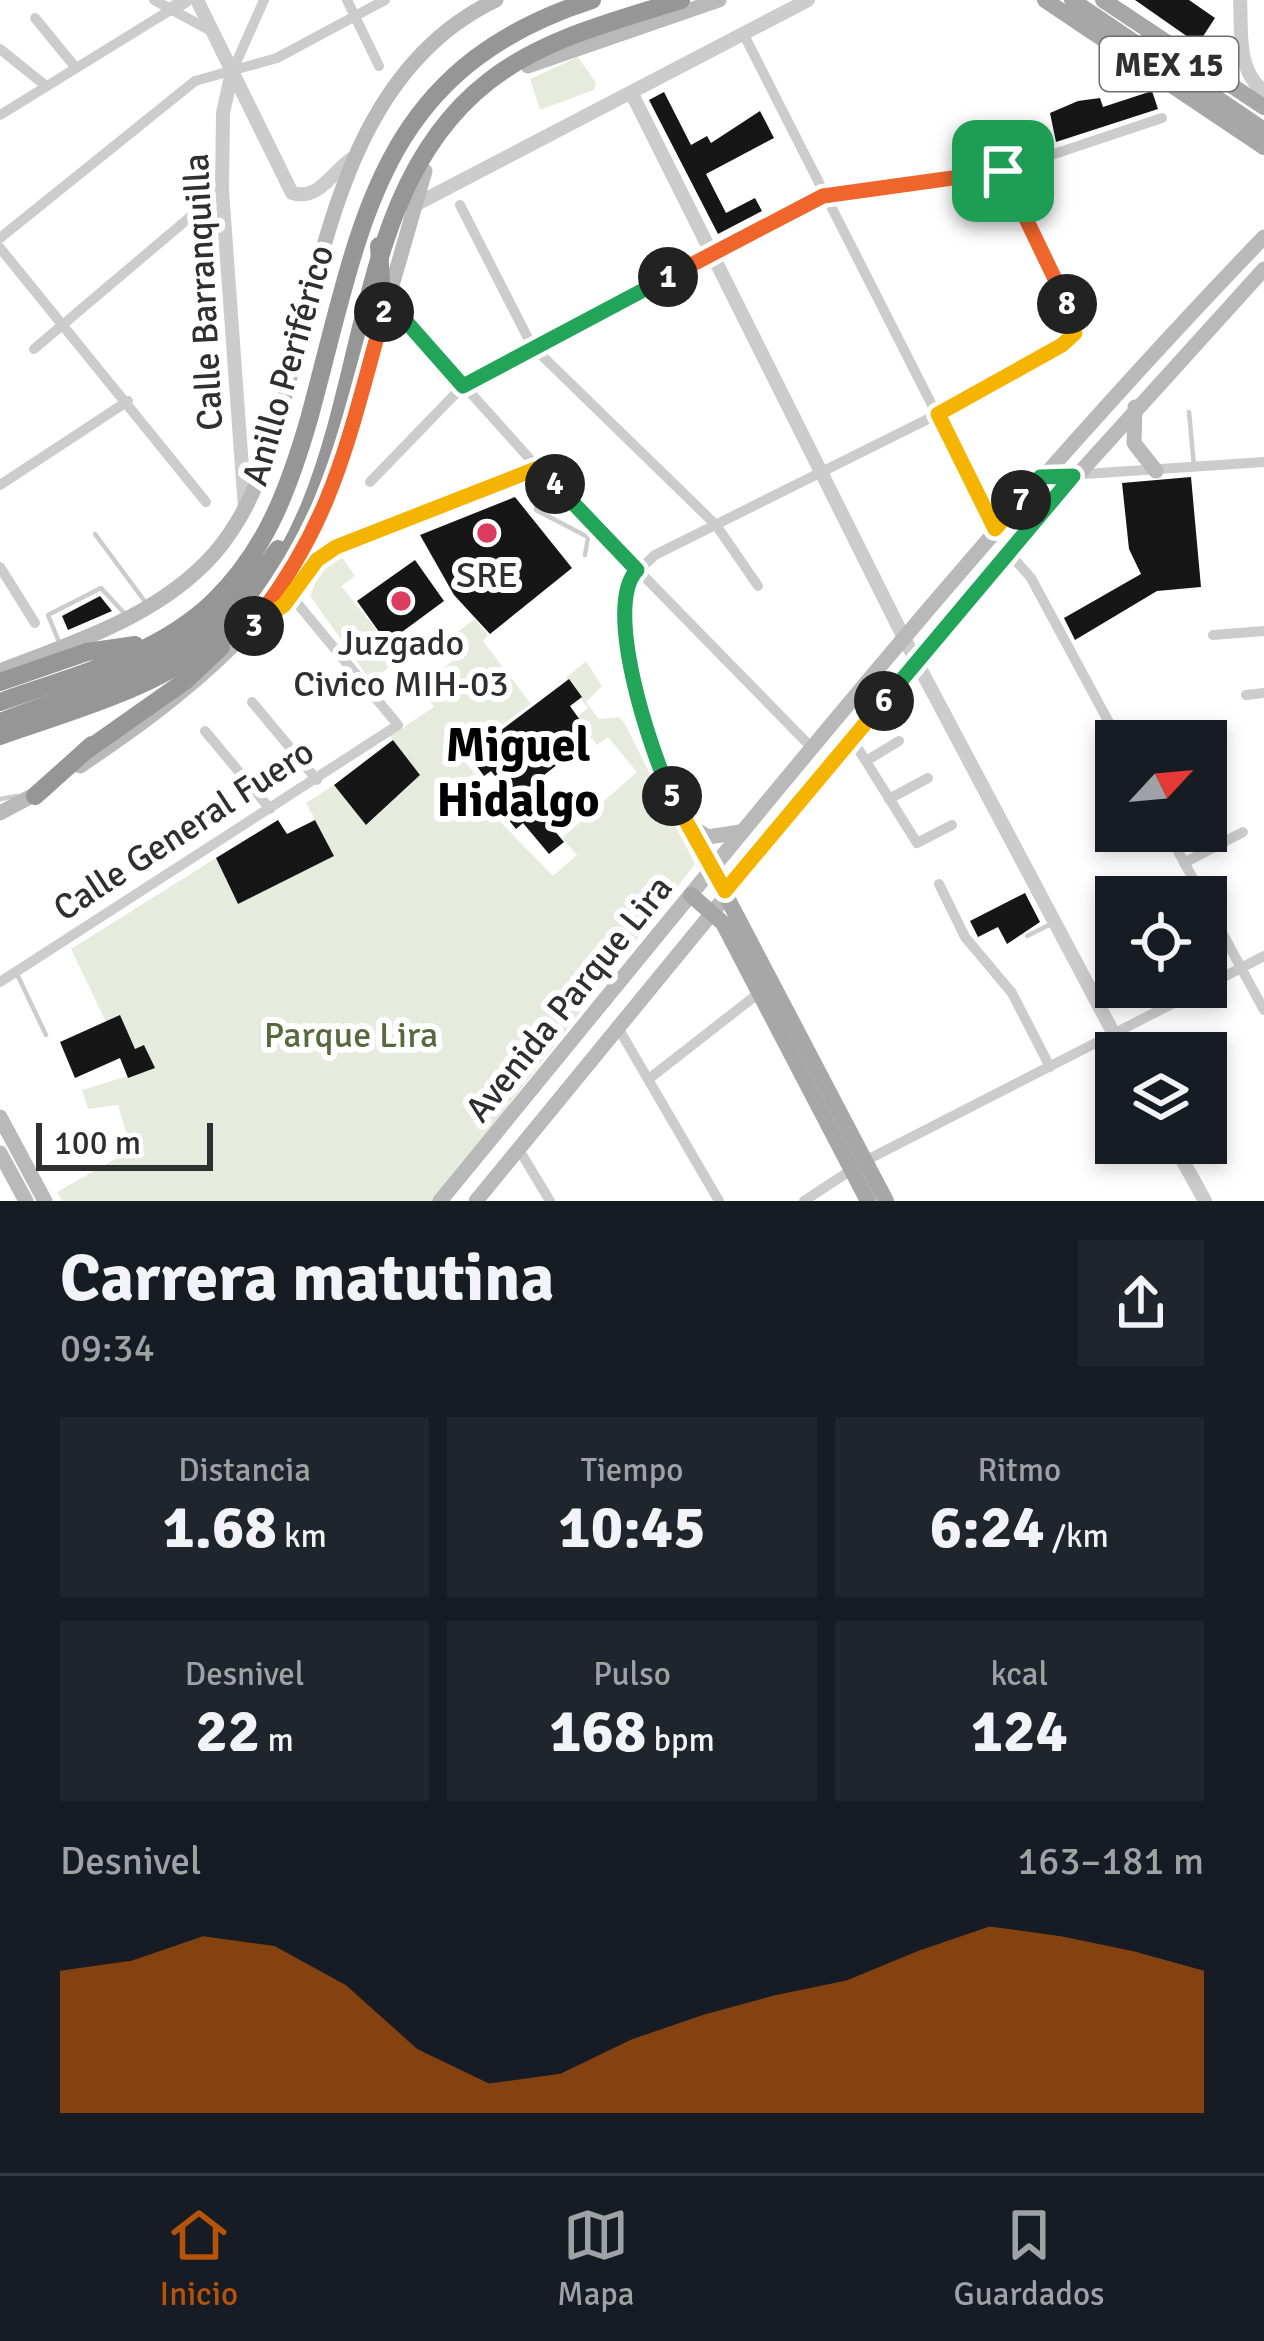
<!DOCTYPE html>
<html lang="es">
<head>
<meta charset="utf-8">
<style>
	:root { --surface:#171b24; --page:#20242c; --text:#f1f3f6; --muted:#9ea1a6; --line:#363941; --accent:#b45309 }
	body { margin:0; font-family:Signika,sans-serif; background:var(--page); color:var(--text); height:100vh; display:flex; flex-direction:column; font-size:45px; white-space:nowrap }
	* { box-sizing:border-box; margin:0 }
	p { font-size:39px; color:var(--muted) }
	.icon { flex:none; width:66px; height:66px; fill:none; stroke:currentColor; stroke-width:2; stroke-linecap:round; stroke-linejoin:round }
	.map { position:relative; height:1201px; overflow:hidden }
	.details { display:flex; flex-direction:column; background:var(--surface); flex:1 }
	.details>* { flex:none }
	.needle { width:78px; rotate:64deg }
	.controls { position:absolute; left:1095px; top:720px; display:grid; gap:24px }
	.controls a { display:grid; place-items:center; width:132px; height:132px; border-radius:0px; background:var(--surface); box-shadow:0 6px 18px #0003; font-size:60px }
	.scale { position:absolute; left:36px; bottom:30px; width:177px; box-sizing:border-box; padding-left:12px; border:6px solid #2f2f2f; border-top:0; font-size:33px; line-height:42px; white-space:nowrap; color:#2f2f2f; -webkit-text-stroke:9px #fff; paint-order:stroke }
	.pin { position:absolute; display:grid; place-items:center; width:102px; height:102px; color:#fff; margin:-51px; border-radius:24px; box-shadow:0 6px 18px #0006 }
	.km { position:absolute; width:60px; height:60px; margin:-30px; border-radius:50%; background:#222; color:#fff; font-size:33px; line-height:60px; text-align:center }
	.round { display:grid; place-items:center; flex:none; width:126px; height:126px; border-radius:0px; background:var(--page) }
	.overview { display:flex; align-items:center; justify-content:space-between; height:204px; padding:0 60px }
	h1 { font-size:66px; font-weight:800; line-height:90px }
	.metrics { display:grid; grid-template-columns:repeat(3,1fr); gap:18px; height:204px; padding:12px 60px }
	.metrics div { display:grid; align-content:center; border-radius:0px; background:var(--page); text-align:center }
	.metrics b { font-size:60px; font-weight:800 }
	.metrics small { font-size:33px; font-weight:400 }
	.metrics p { font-size:33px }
	.chart { height:336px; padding:24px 60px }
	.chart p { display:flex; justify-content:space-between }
	.chart svg { width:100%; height:216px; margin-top:12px; fill:var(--accent); opacity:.7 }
	.menu { display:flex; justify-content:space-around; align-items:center; height:168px; border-top:3px solid var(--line); background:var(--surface); font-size:33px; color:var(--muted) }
	.menu a { display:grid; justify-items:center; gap:6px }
	.menu .active { color:var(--accent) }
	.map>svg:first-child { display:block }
</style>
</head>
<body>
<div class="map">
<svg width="1264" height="1201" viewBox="0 0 1264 1201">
	<rect width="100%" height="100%" fill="#fff"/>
	<g fill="#e7ebde">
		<path d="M578,57L596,83L594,90L540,110L530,79Z"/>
		<path d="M340,554L355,576L341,586L400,660L370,680L310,596L324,561Z"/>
		<path d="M475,619L488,635L483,641L531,704L460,755L492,796L484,805L553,876L577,855L562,838L637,772L608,737L597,745L577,717L588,708L566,678L586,661L602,686L586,702L599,719L619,717L624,722L695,864L434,1201H62L57,1192L131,1150L118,1105L88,1109L82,1090L154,1068L145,1045L135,1049L120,1016L106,1022L71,949L216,858L223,867L264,857L225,878L238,904L295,848L307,870L334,856L306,803L334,785L367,825L420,775L390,736L434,707L418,686L465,652L453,635Z"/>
	</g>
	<g fill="#161616">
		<path d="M1135,0H1189L1215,18L1198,44Z"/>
		<path d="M1152,91L1158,109L1056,142L1050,113L1078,101L1100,98L1103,107Z"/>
		<path d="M664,92L691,145L707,136L711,143L760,111L774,138L706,174L726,213L755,198L762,211L718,234L649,100Z"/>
		<path d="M1191,477L1201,587L1157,591L1075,640L1064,618L1141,574L1129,549L1122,483Z"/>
		<path d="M515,497L572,568L490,634L454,595L420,535Z"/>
		<path d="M415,560L444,601L387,643L357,601Z"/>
		<path d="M100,596L112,611L68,630L62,616Z"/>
		<path d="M569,679L582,697L570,706L592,737L529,787L544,806L538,811L564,842L549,854L523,823L516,829L491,798L504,787L491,771L484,776L462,746L470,740L484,743Z"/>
		<path d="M393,740L420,775L366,825L334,785Z"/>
		<path d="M278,820L287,834L315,820L334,856L238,904L216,858Z"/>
		<path d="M1025,893L1040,922L1007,944L998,927L978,937L970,921Z"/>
		<path d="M120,1015L135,1049L144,1045L155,1068L128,1078L120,1058L75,1078L60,1042Z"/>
	</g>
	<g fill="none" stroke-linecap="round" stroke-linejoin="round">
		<g stroke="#ccc" stroke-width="4.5">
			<path d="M1189,412L1194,466"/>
			<path d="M551,487L538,494L536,510L588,537L585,555"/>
			<path d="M95,534L146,603"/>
			<path d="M59,642L48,615L101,588L125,614"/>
			<path d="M0,799L17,796"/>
			<path d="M1027,936L1051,924"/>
			<path d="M16,972L46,1035"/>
		</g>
		<g stroke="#ccc" stroke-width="10">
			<path d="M154,0L213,32"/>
			<path d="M347,0L379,66"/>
			<path d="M35,18L76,68"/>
			<path d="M745,37L995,529"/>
			<path d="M0,49L46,86"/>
			<path d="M232,72L264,0"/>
			<path d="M0,115L172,9"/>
			<path d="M460,205L532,346L716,525L758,586"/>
			<path d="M0,238L195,81L277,58L385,0"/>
			<path d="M0,248L206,502"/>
			<path d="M388,301L538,468L811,747"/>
			<path d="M34,349L222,190"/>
			<path d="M1040,477L1264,462"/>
			<path d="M370,482L463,386L823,196L1003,171L1162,118"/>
			<path d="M0,485L128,401"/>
			<path d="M1008,552L1031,578L1119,741"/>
			<path d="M0,567L35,623"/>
			<path d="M261,621L292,597L326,552L538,468"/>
			<path d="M1213,635L1264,631"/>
			<path d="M1246,695L1264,693"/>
			<path d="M252,702L317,780"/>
			<path d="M205,731L270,809"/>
			<path d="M852,739L917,843L952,825"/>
			<path d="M866,761L899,741"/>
			<path d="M889,799L928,778"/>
			<path d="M1167,831L1203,897"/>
			<path d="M1184,863L1243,832"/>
			<path d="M712,869L648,743L625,583L655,555L938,414L1075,333L1072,315L1003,171"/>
			<path d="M939,884L965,937L1012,993L1050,1067"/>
			<path d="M1206,903L1264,1010"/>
			<path d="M0,982L398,725L292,597"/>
			<path d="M1206,986L1264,956"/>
			<path d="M617,1026L719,1201"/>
			<path d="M650,1078L759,993"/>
			<path d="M518,1148L550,1201"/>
			<path d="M804,1201L865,1161L1205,987"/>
		</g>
		<g stroke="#ccc" stroke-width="14">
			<path d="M197,0L292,193C320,201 332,171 353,158"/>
			<path d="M1240,0C1242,30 1236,71 1264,91"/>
			<path d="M172,9L186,0"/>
			<path d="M232,72L223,113L222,190L245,509"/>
			<path d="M632,94L904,638L1124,1053"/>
			<path d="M411,207L808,0"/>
			<path d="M1173,1143L1205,1201"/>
		</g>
		<g stroke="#b9b9b9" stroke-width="15">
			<path d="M528,66L719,0"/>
			<path d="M385,310L425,171"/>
			<path d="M1135,407L1134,443L1156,471"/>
			<path d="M0,671C75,642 159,616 214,554C255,507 271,447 287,388C325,248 349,70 496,0"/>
			<path d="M80,766C185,695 287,618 332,495C350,446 361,394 375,344"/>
			<path d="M0,813L45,789"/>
			<path d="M686,824L708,837L740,832"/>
			<path d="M0,1117L45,1201"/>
			<path d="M0,1153L26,1201"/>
			<path d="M440,1201C709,874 970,542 1264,237"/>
			<path d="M476,1201L1008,552L1264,269"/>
		</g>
		<g stroke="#a7a7a7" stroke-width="16">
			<path d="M1045,0L1264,147"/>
			<path d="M1072,0L1264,130"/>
			<path d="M1103,0L1264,107"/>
			<path d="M712,869L886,1201"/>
			<path d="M691,895L723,923L868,1201"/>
		</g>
		<g stroke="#969696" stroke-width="18">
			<path d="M0,682L87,652L135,645"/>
			<path d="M0,702C74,675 154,658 213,602C266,551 289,488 309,419C362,225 375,70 592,0"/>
			<path d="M0,722C113,680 206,653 278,549"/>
			<path d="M0,736C76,709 160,688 222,634C389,488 321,211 489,81C544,38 615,21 681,0"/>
			<path d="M87,750L185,681L221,647"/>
			<path d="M35,796L92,745"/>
		</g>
		<path stroke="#969696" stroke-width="18" d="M369,353L382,301L379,246"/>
	</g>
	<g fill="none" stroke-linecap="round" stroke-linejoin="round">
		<g stroke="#fff" stroke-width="24">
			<path id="split-1" d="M668,277L823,196L1003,171"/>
		</g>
		<g stroke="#fff" stroke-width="24">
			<path id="split-2" d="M384,312L388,301L463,386L668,277"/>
		</g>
		<g stroke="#fff" stroke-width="24">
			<path id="split-3" d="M254,626L248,630C334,524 348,439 384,312"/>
		</g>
		<g stroke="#fff" stroke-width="24">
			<path id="split-4" d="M254,626L284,605L317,560L336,547L538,468L555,484"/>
		</g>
		<g stroke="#fff" stroke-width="24">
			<path id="split-5" d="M555,484L637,570C602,606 651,753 672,796"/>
		</g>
		<g stroke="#fff" stroke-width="24">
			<path id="split-6" d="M672,796L725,891L884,701"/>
		</g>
		<g stroke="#fff" stroke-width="24">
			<path id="split-7" d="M884,701L1073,476L1040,477L1021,500"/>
		</g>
		<g stroke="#fff" stroke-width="24">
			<path id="split-8" d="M1021,500L995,529L938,414L1062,345L1075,333L1067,304"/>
		</g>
		<g stroke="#fff" stroke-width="24">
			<path id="split-9" d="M1003,171L1067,304"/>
		</g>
		<use href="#split-1" stroke="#f0652b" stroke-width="15"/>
		<use href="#split-2" stroke="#22a559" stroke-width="15"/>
		<use href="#split-3" stroke="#f0652b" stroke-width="15"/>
		<use href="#split-4" stroke="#f5b400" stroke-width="15"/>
		<use href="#split-5" stroke="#22a559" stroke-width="15"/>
		<use href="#split-6" stroke="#f5b400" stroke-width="15"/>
		<use href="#split-7" stroke="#22a559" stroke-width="15"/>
		<use href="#split-8" stroke="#f5b400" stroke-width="15"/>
		<use href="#split-9" stroke="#f0652b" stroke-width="15"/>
	</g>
	<g fill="#db3c60" stroke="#fff" stroke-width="4.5">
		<circle cx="487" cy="533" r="12"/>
		<circle cx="401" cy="601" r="12"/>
	</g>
	<g text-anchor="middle" stroke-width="12" stroke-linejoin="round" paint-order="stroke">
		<rect fill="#fff" stroke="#6d6d6d" stroke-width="3" x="1100" y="37" width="138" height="54" rx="9"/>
		<g font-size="33" font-weight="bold" fill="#2f2f2f">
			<text x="1169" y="76">MEX 15</text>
		</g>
		<g font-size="36" fill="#2f2f2f" stroke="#fff">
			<text transform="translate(202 292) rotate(-93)" y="13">Calle Barranquilla</text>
			<text transform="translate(287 365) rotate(-74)" y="13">Anillo Periférico</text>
			<text transform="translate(183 829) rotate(-33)" y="13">Calle General Fuero</text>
			<text transform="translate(568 998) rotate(-51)" y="13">Avenida Parque Lira</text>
		</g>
		<g font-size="36" fill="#2f2f2f" stroke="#fff">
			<text x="487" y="587">SRE</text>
			<text x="401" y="655">Juzgado<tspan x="401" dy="41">Civico MIH-03</tspan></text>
		</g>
		<g font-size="36" fill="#59693f" stroke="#fff">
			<text x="351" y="1047">Parque Lira</text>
		</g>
		<g font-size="48" font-weight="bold" fill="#000" stroke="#fff">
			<text x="518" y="761">Miguel<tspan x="518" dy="55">Hidalgo</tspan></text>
		</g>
	</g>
</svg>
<div class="controls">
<a><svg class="needle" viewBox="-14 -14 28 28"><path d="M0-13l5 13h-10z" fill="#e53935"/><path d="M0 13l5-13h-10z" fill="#9ea1a6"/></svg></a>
<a><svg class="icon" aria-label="locate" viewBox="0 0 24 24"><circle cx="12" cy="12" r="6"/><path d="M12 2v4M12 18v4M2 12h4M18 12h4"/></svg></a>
<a><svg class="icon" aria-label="layers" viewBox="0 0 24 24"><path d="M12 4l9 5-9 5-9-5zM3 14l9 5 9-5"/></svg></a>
</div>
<div class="scale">100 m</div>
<div class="pin" style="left:1003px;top:171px;background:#1e9e55"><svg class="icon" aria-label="arrive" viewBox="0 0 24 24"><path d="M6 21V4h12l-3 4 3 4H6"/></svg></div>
<b class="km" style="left:668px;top:277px">1</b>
<b class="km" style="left:384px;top:312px">2</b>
<b class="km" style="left:254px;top:626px">3</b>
<b class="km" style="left:555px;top:484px">4</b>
<b class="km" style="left:672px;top:796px">5</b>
<b class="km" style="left:884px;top:701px">6</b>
<b class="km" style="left:1021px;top:500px">7</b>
<b class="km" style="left:1067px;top:304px">8</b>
</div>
<section class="details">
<div class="overview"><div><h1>Carrera matutina</h1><p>09:34</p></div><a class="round"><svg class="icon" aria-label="share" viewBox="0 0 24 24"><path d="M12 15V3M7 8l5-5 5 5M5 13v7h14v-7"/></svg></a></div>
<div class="metrics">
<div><p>Distancia</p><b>1.68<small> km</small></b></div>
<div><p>Tiempo</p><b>10:45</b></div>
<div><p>Ritmo</p><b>6:24<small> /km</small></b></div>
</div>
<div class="metrics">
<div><p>Desnivel</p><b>22<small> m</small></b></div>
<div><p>Pulso</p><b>168<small> bpm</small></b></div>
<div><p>kcal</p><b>124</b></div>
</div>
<div class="chart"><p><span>Desnivel</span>163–181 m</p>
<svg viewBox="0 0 160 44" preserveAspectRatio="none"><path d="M0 44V15L10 13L20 8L30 10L40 18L50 31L60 38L70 36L80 29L90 24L100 20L110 17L120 11L130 6L140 8L150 11L160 15V44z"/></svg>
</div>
</section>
<nav class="menu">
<a class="active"><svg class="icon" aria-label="home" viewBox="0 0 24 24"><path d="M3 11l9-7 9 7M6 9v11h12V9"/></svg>Inicio</a>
<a><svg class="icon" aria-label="map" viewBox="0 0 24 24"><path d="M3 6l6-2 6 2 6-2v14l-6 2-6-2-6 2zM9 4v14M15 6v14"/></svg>Mapa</a>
<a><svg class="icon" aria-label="saved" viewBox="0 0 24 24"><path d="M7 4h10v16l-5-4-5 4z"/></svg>Guardados</a>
</nav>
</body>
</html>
